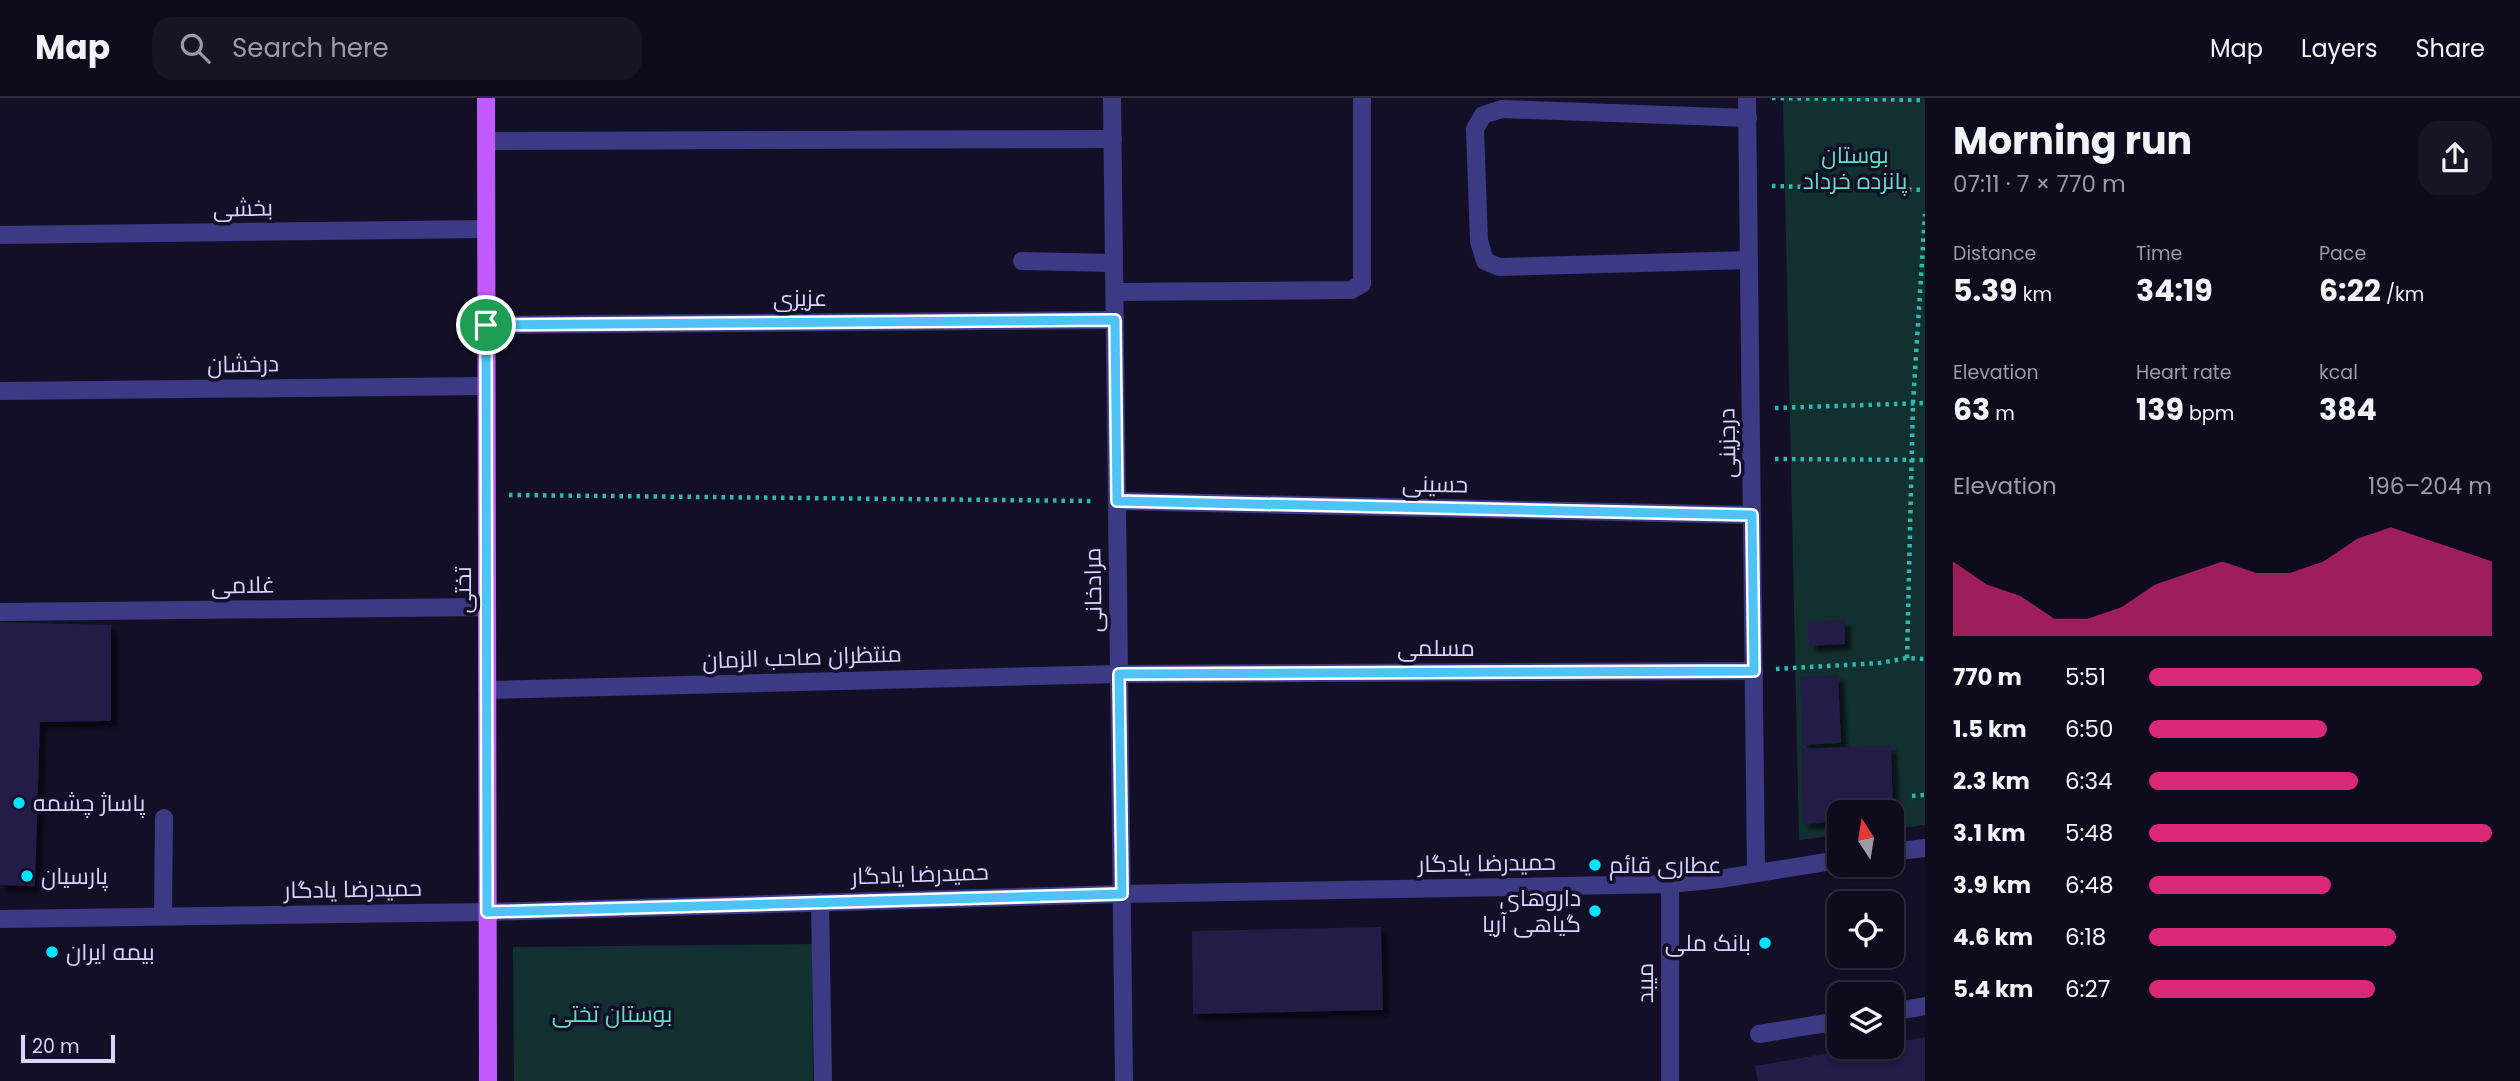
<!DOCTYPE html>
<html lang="en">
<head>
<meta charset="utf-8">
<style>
	:root { --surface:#0e0b1c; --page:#171425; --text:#f1f3f6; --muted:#9b9ba3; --line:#2e2b3b; --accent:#db2777 }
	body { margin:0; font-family:Poppins,Cairo,sans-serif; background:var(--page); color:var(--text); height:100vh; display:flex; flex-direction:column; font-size:26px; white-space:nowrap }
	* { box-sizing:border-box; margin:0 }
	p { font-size:23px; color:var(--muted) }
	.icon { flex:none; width:38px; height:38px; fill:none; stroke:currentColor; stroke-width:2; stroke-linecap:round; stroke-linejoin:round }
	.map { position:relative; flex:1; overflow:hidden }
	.details { display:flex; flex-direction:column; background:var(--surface); width:595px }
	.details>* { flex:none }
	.needle { width:46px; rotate:348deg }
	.fabs { position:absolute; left:1827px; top:702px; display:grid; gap:14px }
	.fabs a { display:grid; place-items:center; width:77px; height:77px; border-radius:14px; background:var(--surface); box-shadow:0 4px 10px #0003,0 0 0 2px var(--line); font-size:35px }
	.scale { position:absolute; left:21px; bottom:18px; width:94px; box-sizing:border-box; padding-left:7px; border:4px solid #d9d4ff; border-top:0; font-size:19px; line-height:24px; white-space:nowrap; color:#d9d4ff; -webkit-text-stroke:5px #130f26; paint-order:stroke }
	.pin { position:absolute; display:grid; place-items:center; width:60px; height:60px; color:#fff; margin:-30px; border:4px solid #fff; border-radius:50%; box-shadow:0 2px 7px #0007 }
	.round { display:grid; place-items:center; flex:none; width:74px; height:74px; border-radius:21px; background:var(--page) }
	.summary { display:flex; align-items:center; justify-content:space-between; height:119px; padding:0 28px }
	h1 { font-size:38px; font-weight:700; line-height:52px }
	.stats { display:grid; grid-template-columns:repeat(3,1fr); gap:10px; height:119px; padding:7px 28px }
	.stats div { display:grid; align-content:center }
	.stats b { font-size:30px; font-weight:700 }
	.stats small { font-size:19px; font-weight:400 }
	.stats p { font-size:19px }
	.chart { height:196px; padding:14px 28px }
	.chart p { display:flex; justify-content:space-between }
	.chart svg { width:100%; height:126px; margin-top:7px; fill:var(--accent); opacity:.7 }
	ul { padding:0 28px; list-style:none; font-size:23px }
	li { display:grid; grid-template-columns:112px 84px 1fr; align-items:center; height:52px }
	li i { height:18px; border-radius:9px; background:var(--accent) }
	header { display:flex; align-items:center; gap:42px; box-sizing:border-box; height:98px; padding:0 35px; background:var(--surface); border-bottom:2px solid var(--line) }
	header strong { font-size:33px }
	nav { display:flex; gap:38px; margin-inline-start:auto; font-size:24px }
	.search { width:490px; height:63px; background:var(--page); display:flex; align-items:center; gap:18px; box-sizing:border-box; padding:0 24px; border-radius:21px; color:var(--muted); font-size:26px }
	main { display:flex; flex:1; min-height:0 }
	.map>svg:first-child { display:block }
</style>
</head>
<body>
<header>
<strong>Map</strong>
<div class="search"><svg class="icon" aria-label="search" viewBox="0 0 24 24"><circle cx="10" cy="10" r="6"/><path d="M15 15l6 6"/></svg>Search here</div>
<nav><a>Map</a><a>Layers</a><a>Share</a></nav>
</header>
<main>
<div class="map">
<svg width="1925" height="983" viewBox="0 0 1925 983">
	<defs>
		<filter id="shadow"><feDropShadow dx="6" dy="6" stdDeviation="2" flood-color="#0009"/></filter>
	</defs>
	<rect width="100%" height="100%" fill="#130f26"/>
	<g fill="#12302f">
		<path d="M1783,0H1925V727L1892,731V714H1839V737L1799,742Z"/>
		<path d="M812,846L813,983H514L513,849Z"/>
	</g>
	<g fill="#241b47" filter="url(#shadow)">
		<path d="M1845,522V546L1809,548L1808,524Z"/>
		<path d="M0,524L111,527V623L40,624L35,788L0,787Z"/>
		<path d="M1838,577L1841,645L1802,647L1800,579Z"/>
		<path d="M1891,647L1893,714H1839V724L1803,726L1801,651Z"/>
		<path d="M1381,829L1383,912L1193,916L1192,833Z"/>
		<path d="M1925,939V983H1758L1755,968L1869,948H1892V945Z"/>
	</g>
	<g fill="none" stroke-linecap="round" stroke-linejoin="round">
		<g stroke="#2fb8b0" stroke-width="4.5" stroke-dasharray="3.5 5" stroke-linecap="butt">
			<path d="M1772,0L1925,2"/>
			<path d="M1772,88L1925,92"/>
			<path d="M1775,310L1925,305"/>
			<path d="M1775,361L1925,362"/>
			<path d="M509,397L1095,403"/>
			<path d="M1907,560L1913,305L1925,116"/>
			<path d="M1776,571L1880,565L1907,560L1925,561"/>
			<path d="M1912,698L1925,697"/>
		</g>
		<g stroke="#3d3a85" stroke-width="18">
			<path d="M1112,0L1124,983"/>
			<path d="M1747,0L1756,774"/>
			<path d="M1748,20L1502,11L1483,17L1475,31L1479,143L1485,163L1499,169L1749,162"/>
			<path d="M486,43L1113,41"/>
			<path d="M0,137L486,131"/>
			<path d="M1022,163L1114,165"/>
			<path d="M1115,194L1351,192L1362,186V0"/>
			<path d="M486,227L1115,222"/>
			<path d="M0,293L486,288"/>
			<path d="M1117,403L1752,417"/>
			<path d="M0,514L487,509"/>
			<path d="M487,592L1119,576L1754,573"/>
			<path d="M1892,754L1925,750"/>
			<path d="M1670,786V983"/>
			<path d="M820,804L823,983"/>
			<path d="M163,818L164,720"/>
			<path d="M0,821L487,814L1122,796L1670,786L1720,781L1839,762"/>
			<path d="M1892,914L1925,908"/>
			<path d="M1759,936L1839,923"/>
		</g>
		<path stroke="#c25bff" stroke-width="18" d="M486,0L488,983"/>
	</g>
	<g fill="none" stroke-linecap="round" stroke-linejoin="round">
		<g stroke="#fff" stroke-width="14">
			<path id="route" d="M1115,222L1117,403L1752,417L1754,573L1119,576L1122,796L487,814L486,227Z"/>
		</g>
		<use href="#route" stroke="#4fc3f7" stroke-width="9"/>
	</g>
	<g fill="#00e5ff" stroke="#130f26" stroke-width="2.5">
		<circle cx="19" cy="705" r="7"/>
		<circle cx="1595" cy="767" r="7"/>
		<circle cx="27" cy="778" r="7"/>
		<circle cx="1595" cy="813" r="7"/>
		<circle cx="1765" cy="845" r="7"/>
		<circle cx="52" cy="854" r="7"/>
	</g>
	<g text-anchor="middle" stroke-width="7" stroke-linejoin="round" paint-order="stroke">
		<g font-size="23" fill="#5fe0c0" stroke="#130f26">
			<text x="1855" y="65">بوستان<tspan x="1855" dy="26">پانزده خرداد</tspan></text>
			<text x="612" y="924">بوستان تختی</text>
		</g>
		<g font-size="23" fill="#d9d4ff" stroke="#130f26">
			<text transform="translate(243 110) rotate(-1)" y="8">بخشی</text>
			<text x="800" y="208">عزیزی</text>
			<text transform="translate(243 266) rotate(-1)" y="8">درخشان</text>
			<text transform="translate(1727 345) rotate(-91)" y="8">درجزینی</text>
			<text transform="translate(1435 386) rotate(1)" y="8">حسینی</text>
			<text transform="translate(243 487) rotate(-1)" y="8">غلامی</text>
			<text transform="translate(463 492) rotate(-90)" y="8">تختی</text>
			<text transform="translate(1093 492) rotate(-91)" y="8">مرادخانی</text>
			<text x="1436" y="558">مسلمی</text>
			<text transform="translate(802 559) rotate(-2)" y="8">منتظران صاحب الزمان</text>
			<text transform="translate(1487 765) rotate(-1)" y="8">حمیدرضا یادگار</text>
			<text transform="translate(920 776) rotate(-2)" y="8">حمیدرضا یادگار</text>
			<text transform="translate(353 791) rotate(-1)" y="8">حمیدرضا یادگار</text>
			<text transform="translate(1645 885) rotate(-90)" y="8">میبد</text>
		</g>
		<g font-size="23" fill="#d9d4ff" stroke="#130f26" text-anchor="start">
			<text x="33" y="713">پاساژ چشمه</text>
			<text x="1609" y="775">عطاری قائم</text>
			<text x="41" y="786">پارسیان</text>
			<text x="1581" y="808" text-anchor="end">داروهای<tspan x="1581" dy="26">گیاهی آریا</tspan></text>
			<text x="1751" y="853" text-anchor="end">بانک ملی</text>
			<text x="66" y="862">بیمه ایران</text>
		</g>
	</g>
</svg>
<div class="fabs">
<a><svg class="needle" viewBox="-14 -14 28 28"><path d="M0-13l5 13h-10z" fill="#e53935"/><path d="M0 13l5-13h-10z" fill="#9b9ba3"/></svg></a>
<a><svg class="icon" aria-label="locate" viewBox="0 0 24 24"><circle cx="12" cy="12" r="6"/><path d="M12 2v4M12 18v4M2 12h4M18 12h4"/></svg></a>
<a><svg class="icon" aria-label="layers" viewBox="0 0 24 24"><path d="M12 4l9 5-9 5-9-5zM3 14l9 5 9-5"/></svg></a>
</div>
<div class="scale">20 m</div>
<div class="pin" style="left:486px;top:227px;background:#1e9e55"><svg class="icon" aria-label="arrive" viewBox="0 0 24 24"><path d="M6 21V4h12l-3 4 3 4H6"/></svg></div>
</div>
<section class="details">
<div class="summary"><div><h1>Morning run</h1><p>07:11 · 7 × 770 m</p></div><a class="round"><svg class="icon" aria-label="share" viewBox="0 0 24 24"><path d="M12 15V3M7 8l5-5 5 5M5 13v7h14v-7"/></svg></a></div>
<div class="stats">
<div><p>Distance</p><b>5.39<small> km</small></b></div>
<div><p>Time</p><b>34:19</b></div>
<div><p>Pace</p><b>6:22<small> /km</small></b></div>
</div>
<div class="stats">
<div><p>Elevation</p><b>63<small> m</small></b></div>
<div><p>Heart rate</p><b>139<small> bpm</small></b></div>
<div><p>kcal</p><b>384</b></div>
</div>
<div class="chart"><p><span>Elevation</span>196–204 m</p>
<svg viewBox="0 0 160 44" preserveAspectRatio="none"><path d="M0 44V18L10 26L20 30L30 38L40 38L50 34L60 26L70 22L80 18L90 22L100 22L110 18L120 10L130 6L140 10L150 14L160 18V44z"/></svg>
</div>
<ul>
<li><b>770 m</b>5:51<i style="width:97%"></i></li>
<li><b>1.5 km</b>6:50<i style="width:52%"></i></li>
<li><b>2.3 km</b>6:34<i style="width:61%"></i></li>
<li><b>3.1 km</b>5:48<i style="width:100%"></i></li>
<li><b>3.9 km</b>6:48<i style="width:53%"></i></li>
<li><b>4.6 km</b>6:18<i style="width:72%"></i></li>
<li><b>5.4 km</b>6:27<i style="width:66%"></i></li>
</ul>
</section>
</main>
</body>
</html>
